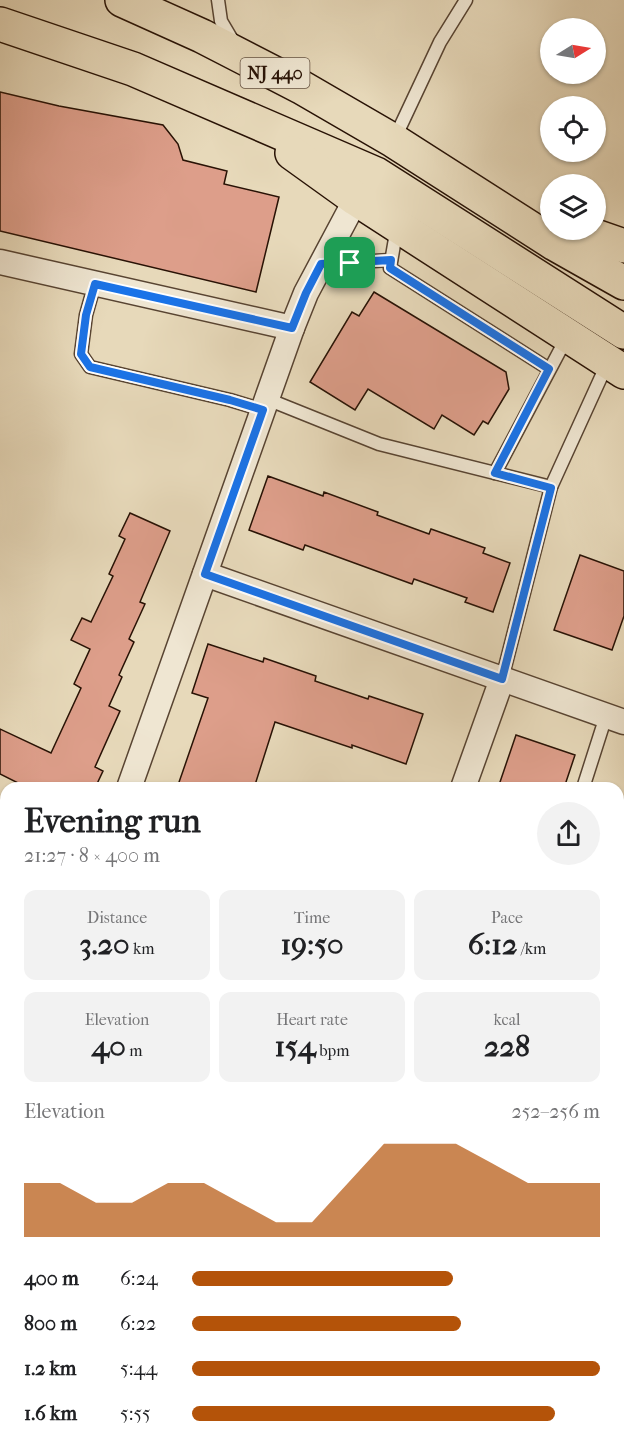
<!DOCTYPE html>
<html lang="en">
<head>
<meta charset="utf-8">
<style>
	:root { --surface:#fff; --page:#f2f2f2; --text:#202124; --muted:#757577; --accent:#b45309 }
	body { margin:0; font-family:"IM FELL French Canon",serif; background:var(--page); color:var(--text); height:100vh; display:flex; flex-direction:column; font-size:22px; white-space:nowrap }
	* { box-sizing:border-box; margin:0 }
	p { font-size:20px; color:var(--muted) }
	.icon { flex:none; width:33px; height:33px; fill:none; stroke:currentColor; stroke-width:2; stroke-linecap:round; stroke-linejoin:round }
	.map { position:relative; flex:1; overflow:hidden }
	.side { position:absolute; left:0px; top:782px; width:624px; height:668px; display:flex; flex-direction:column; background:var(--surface); border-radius:18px 18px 0 0; box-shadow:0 2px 4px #0004 }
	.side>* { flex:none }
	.needle { width:39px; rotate:79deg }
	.fabs { position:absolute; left:540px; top:18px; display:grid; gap:12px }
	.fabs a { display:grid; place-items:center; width:66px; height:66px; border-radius:50%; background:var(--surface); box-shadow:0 2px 4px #0004; font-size:30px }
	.pin { position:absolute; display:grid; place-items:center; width:51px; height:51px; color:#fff; margin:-26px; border-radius:12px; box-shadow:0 3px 9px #0006 }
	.round { display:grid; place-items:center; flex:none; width:63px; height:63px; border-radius:32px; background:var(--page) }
	.head { display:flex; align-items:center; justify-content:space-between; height:102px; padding:0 24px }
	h1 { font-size:33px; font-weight:800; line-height:45px }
	.stats { display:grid; grid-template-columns:repeat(3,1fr); gap:9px; height:102px; padding:6px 24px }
	.stats div { display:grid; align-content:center; border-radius:12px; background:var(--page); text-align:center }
	.stats b { font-size:30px; font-weight:800 }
	.stats small { font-size:16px; font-weight:400 }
	.stats p { font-size:16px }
	.chart { height:168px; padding:12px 24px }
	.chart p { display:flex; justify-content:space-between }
	.chart svg { width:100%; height:108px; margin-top:6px; fill:var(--accent); opacity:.7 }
	ul { padding:0 24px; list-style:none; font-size:20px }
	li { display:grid; grid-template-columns:96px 72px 1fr; align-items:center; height:45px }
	li i { height:15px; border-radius:8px; background:var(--accent) }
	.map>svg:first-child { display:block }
</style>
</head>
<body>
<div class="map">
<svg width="624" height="1448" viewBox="0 0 624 1448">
	<rect width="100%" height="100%" fill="#e7d9ba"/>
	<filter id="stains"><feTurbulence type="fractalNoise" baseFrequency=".00333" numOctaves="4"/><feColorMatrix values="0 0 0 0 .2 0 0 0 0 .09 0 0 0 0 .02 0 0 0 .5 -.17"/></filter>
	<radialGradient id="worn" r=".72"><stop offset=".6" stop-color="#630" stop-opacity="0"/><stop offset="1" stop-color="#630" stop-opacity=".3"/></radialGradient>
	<g fill="#dd9e8a" stroke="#281205" stroke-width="1.5">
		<path d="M0,92L59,106L163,125L178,144L183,160L227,171L224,184L279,197L256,292L0,231Z"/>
		<path d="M374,292L506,372L509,389L488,424L483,421L474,435L442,415L434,429L368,389L355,410L310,382L352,312L359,316Z"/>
		<path d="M268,476L323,496L324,492L378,512L377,515L429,534L431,529L485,548L483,553L510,563L493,612L465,602L467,598L414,579L412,584L305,545L303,550L249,530Z"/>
		<path d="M130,513L170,531L140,602L145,604L129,639L134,642L119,675L122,677L109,706L120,711L95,767L103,771L95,788H28L0,774V729L51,753L81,688L74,684L90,649L71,640L82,618L91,622L113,576L109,574L125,539L119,536Z"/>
		<path d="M580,555L624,571V616L612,650L554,630Z"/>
		<path d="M208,644L263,662L264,658L316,676L315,681L368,699L369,696L423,714L406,764L352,745V748L275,722L254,788H177L208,698L192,693Z"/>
		<path d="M516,735L575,755L564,788H498Z"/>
	</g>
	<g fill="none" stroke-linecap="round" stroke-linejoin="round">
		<g stroke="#584432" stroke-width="15">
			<g id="lane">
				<path d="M218,0L221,21L234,43"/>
				<path d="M394,140L440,42L466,0"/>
				<path d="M397,227L390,268L549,369"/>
				<path d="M321,264L391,260"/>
				<path d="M95,283L86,315L81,354L90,367L230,400L263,410"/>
				<path d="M267,399L379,444L551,487L607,364"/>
				<path d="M495,473L567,337"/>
				<path d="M502,679L551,487"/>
				<path d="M583,788L606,716"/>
				<path d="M618,1046L624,1048"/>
			</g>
		</g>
		<g stroke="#584432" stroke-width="27">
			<g id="street">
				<path d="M0,262L292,328"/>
				<path d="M205,574L624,722"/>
				<path d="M129,788L292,328L306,293L356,199"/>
				<path d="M463,788L502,679"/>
				<path d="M0,836L6,839"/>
				<path d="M0,1154L6,1137"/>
				<path d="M618,1288L624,1272"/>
				<path d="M226,1448L228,1443"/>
				<path d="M561,1448L563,1443"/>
			</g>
		</g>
		<g stroke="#281205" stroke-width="36">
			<g id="highway">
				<path d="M122,0L202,36L301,87L394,141L555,244L624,283"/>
				<path d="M0,24L133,69L376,174L624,332"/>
				<path d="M292,153L356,199L624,372"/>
				<path d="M578,230L624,246"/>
			</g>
		</g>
		<use href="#lane" stroke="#efe6d2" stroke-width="12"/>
		<use href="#street" stroke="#efe6d2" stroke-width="24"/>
		<use href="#highway" stroke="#e7d9ba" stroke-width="33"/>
	</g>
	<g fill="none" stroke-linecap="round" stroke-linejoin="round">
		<g stroke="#fff" stroke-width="12">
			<path id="route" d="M391,260L390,268L549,369L495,473L551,488L502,679L205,574L263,410L230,400L90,367L81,354L86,315L95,284L292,328L306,293L321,264Z"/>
		</g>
		<use href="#route" stroke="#1a73e8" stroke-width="8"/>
	</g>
	<g text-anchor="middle" stroke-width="5" stroke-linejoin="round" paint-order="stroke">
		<rect fill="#efe6d2" stroke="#645242" stroke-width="1.5" x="240.5" y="58" width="69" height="30" rx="4.5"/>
		<g font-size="18" font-weight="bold" fill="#281205">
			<text x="275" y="79">NJ 440</text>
		</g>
	</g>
	<rect width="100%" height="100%" filter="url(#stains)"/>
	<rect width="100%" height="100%" fill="url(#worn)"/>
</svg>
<div class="fabs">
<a><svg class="needle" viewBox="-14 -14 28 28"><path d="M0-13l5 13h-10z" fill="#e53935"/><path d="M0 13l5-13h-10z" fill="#757577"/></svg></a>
<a><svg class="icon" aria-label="locate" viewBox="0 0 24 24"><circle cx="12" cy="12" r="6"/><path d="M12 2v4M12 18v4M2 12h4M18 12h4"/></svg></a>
<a><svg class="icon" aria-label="layers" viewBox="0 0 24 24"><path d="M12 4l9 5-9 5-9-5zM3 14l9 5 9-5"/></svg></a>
</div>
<div class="pin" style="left:350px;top:263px;background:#1e9e55"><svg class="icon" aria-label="arrive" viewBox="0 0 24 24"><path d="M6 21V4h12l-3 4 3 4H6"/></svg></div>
<section class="side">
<div class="head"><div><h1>Evening run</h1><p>21:27 · 8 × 400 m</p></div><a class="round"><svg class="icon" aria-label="share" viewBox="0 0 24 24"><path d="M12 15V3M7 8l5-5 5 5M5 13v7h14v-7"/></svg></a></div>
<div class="stats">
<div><p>Distance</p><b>3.20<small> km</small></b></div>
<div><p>Time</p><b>19:50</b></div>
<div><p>Pace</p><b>6:12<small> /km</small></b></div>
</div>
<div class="stats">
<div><p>Elevation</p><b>40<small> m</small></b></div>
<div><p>Heart rate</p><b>154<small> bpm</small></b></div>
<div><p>kcal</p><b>228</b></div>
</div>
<div class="chart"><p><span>Elevation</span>252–256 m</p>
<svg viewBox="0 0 160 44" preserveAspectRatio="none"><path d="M0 44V22L10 22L20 30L30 30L40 22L50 22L60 30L70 38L80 38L90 22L100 6L110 6L120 6L130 14L140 22L150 22L160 22V44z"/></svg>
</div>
<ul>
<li><b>400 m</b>6:24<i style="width:64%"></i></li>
<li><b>800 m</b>6:22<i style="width:66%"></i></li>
<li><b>1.2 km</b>5:44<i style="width:100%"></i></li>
<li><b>1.6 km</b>5:55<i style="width:89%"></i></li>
</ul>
</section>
</div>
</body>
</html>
